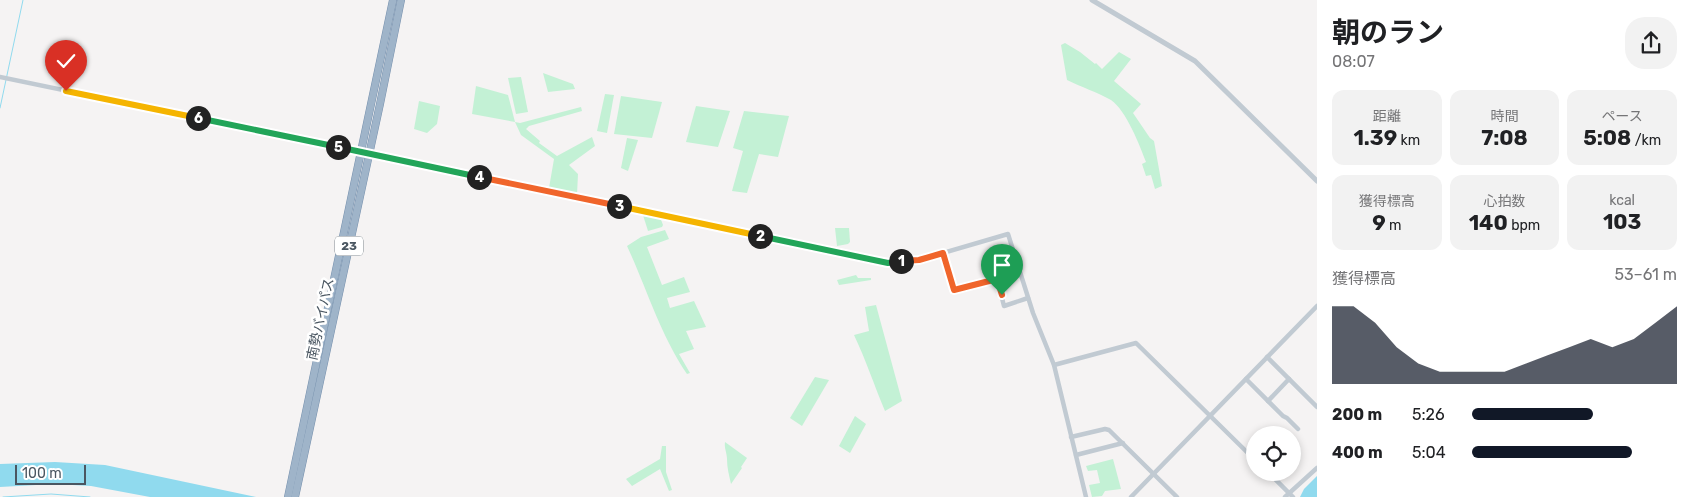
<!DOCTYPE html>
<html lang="ja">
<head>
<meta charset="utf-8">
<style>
	:root { --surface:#fff; --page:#f2f2f2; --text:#202124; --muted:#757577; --accent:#111827 }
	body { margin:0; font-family:Rubik,"Noto Sans JP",sans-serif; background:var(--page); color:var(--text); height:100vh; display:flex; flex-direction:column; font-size:19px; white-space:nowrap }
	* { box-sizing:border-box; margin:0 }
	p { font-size:16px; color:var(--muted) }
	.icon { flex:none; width:28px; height:28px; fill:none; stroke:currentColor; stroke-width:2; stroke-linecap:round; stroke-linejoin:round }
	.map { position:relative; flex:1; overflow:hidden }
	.side { display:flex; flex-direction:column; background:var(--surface); width:375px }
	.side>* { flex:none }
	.buttons { position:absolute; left:1246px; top:426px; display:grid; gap:10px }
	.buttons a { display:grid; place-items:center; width:55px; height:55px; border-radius:50%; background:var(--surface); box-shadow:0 2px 8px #0003; font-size:25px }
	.scale { position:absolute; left:15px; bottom:12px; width:71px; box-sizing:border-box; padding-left:5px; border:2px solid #4a5661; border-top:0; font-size:14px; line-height:18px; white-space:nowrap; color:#4a5661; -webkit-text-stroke:4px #fff; paint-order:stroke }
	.pin { position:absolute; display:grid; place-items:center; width:42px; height:42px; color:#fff; margin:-51px -21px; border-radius:50% 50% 50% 0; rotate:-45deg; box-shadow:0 0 5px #0007 }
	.pin .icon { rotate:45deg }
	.km { position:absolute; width:25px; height:25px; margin:-12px; border-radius:50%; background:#222; color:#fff; font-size:14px; line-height:25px; text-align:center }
	.round { display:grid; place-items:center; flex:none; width:52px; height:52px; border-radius:20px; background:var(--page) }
	.headline { display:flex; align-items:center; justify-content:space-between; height:85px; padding:0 15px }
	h1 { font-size:28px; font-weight:700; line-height:38px }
	.figures { display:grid; grid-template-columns:repeat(3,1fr); gap:8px; height:85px; padding:5px 15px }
	.figures div { display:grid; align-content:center; border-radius:12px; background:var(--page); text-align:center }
	.figures b { font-size:21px; font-weight:700 }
	.figures small { font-size:14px; font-weight:400 }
	.figures p { font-size:14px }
	.chart { height:140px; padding:10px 15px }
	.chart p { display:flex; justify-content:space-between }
	.chart svg { width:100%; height:90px; margin-top:5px; fill:var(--accent); opacity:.7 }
	ul { padding:0 15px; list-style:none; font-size:16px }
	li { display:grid; grid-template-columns:80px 60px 1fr; align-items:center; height:38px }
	li i { height:12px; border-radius:6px; background:var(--accent) }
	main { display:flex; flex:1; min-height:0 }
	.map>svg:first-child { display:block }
</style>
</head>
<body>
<main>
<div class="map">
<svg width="1317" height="497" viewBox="0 0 1317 497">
	<rect width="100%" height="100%" fill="#f5f3f3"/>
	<g fill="#c3f1d5">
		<path d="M1065,43L1080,52L1095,64L1096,63L1102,69L1119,52L1131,59L1114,81L1141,104L1133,113L1150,138L1154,141L1162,186L1155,189L1151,175L1146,176L1142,164L1146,162C1140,146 1126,110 1111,100C1097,92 1081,87 1067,80L1061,45Z"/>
		<path d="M543,73L573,84L575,89L548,92Z"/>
		<path d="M521,77L528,112L516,114L508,78Z"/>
		<path d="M476,86L508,95L515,122L520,123L581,107L582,111L529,126L526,129L540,141L539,143L557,156L592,137L595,146L569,165L578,174L577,195L549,188L554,159L521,135L515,122L472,114Z"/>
		<path d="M605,94L614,95L607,133L597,131Z"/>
		<path d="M621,96L662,102L652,138L614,134Z"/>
		<path d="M419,101L440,106L437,124L427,133L414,129Z"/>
		<path d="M696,106L730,111L718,147L686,142Z"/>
		<path d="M744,111L789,116L778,157L759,154L747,193L732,191L743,151L733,148Z"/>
		<path d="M627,138L638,140L628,171L621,168Z"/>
		<path d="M642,212L660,217L663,225L662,227L648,231Z"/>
		<path d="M835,228H849L850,242L848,244L837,246Z"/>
		<path d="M665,230L669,239L647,247L662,285L684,277L690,292L667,298L670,308L694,301L706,327L686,331L694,349L679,354L690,373L687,374C660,334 647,289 627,246L641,237Z"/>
		<path d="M856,275L858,278H871V280L839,285L837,280Z"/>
		<path d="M876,305L902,401L885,411C874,385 866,360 854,335L869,331L865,307Z"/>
		<path d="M815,377L829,380L802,426L790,418Z"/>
		<path d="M855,416L866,424L850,453L839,446Z"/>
		<path d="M725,442L747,458L741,467L742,468L731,484C729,475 727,468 727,459C727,453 724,448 725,442Z"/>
		<path d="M662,446H666V472L672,490L669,491L660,469L632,486L626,479L660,459Z"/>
		<path d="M1113,459L1121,489L1105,491L1102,496L1092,497L1089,485L1100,483L1097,470L1088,471L1086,466Z"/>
	</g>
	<g fill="#90daee">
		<path d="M55,462L105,465L256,497H150L91,486L54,484L0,487V464Z"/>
		<path d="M1317,476V497H1300L1304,489Z"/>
	</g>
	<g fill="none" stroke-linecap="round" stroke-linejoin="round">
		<g stroke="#90daee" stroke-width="1">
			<path d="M0,108L23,0"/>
			<path d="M3,497L51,494L90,497"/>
		</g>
		<g stroke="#7690ad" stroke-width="8">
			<g id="trunk">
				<path d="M288,497L393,0"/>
				<path d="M295,497L380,104L401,0"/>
			</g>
		</g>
		<g stroke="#c1cad2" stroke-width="4.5">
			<path d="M0,77L691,220L888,263L919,260L1008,234L1033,313L1054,365L1086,497"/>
			<path d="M943,253L954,291L1019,271"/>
			<path d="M997,279L1004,306L1028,298"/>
			<path d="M1267,357L1317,407"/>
			<path d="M1054,365L1136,343L1255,460"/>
			<path d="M1246,379L1283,416L1287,418L1298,429"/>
			<path d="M1268,401L1289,379"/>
			<path d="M1071,437L1105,429L1109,430L1177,497"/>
			<path d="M1076,455L1123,443"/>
			<path d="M1268,472L1293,497"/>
			<path d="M1131,497L1317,306"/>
			<path d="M1285,497L1317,468"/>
		</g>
		<path stroke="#c1cad2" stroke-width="5" d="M1092,0L1195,61L1317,181"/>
		<use href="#trunk" stroke="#9fb4c9" stroke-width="7"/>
	</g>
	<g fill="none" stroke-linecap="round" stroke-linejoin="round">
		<g stroke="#fff" stroke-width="10">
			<path id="split-1" d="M901,261L919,260L943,253L954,290L997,279L1002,295"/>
		</g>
		<g stroke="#fff" stroke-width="10">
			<path id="split-2" d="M760,236L888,263L901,261"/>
		</g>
		<g stroke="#fff" stroke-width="10">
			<path id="split-3" d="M619,206L760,236"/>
		</g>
		<g stroke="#fff" stroke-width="10">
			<path id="split-4" d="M479,177L619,206"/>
		</g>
		<g stroke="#fff" stroke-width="10">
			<path id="split-5" d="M338,147L479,177"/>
		</g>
		<g stroke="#fff" stroke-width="10">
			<path id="split-6" d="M198,118L338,147"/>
		</g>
		<g stroke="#fff" stroke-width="10">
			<path id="split-7" d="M66,91L198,118"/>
		</g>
		<use href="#split-1" stroke="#f0652b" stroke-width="6"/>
		<use href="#split-2" stroke="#22a559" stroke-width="6"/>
		<use href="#split-3" stroke="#f5b400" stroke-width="6"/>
		<use href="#split-4" stroke="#f0652b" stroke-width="6"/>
		<use href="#split-5" stroke="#22a559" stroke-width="6"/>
		<use href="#split-6" stroke="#22a559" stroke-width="6"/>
		<use href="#split-7" stroke="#f5b400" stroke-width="6"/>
	</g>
	<g text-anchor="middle" stroke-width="5" stroke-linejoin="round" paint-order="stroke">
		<rect fill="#fff" stroke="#808990" stroke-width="1" x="335" y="236.5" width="28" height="19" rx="4"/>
		<g font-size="12" font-weight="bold" fill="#4a5661">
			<text x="349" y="250">23</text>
		</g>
		<g font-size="14" fill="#4a5661" stroke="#fff">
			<text transform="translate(320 319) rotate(-78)" y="5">南勢バイパス</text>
		</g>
	</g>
</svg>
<div class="buttons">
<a><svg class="icon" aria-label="locate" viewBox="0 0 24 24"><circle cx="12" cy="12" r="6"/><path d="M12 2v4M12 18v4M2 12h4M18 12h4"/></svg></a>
</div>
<div class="scale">100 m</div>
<div class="pin" style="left:1002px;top:295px;background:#1e9e55"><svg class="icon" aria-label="arrive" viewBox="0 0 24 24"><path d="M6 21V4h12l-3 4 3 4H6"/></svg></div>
<div class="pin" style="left:66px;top:91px;background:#d93025"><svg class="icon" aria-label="check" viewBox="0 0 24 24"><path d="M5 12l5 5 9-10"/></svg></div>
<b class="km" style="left:901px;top:261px">1</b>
<b class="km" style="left:760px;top:236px">2</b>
<b class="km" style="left:619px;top:206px">3</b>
<b class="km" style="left:479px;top:177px">4</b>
<b class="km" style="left:338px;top:147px">5</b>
<b class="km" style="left:198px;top:118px">6</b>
</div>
<section class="side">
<div class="headline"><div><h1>朝のラン</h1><p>08:07</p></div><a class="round"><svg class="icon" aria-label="share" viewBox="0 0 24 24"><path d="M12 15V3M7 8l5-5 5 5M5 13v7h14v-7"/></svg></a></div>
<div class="figures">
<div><p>距離</p><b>1.39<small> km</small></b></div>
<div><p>時間</p><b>7:08</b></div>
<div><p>ペース</p><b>5:08<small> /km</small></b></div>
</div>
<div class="figures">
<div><p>獲得標高</p><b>9<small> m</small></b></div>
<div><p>心拍数</p><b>140<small> bpm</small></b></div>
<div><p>kcal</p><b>103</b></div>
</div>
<div class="chart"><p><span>獲得標高</span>53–61 m</p>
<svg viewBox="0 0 160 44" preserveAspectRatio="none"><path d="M0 44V6L10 6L20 14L30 26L40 34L50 38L60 38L70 38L80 38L90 34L100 30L110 26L120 22L130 26L140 22L150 14L160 6V44z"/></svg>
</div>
<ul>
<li><b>200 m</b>5:26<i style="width:59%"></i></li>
<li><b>400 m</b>5:04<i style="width:78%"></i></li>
</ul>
</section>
</main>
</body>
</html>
